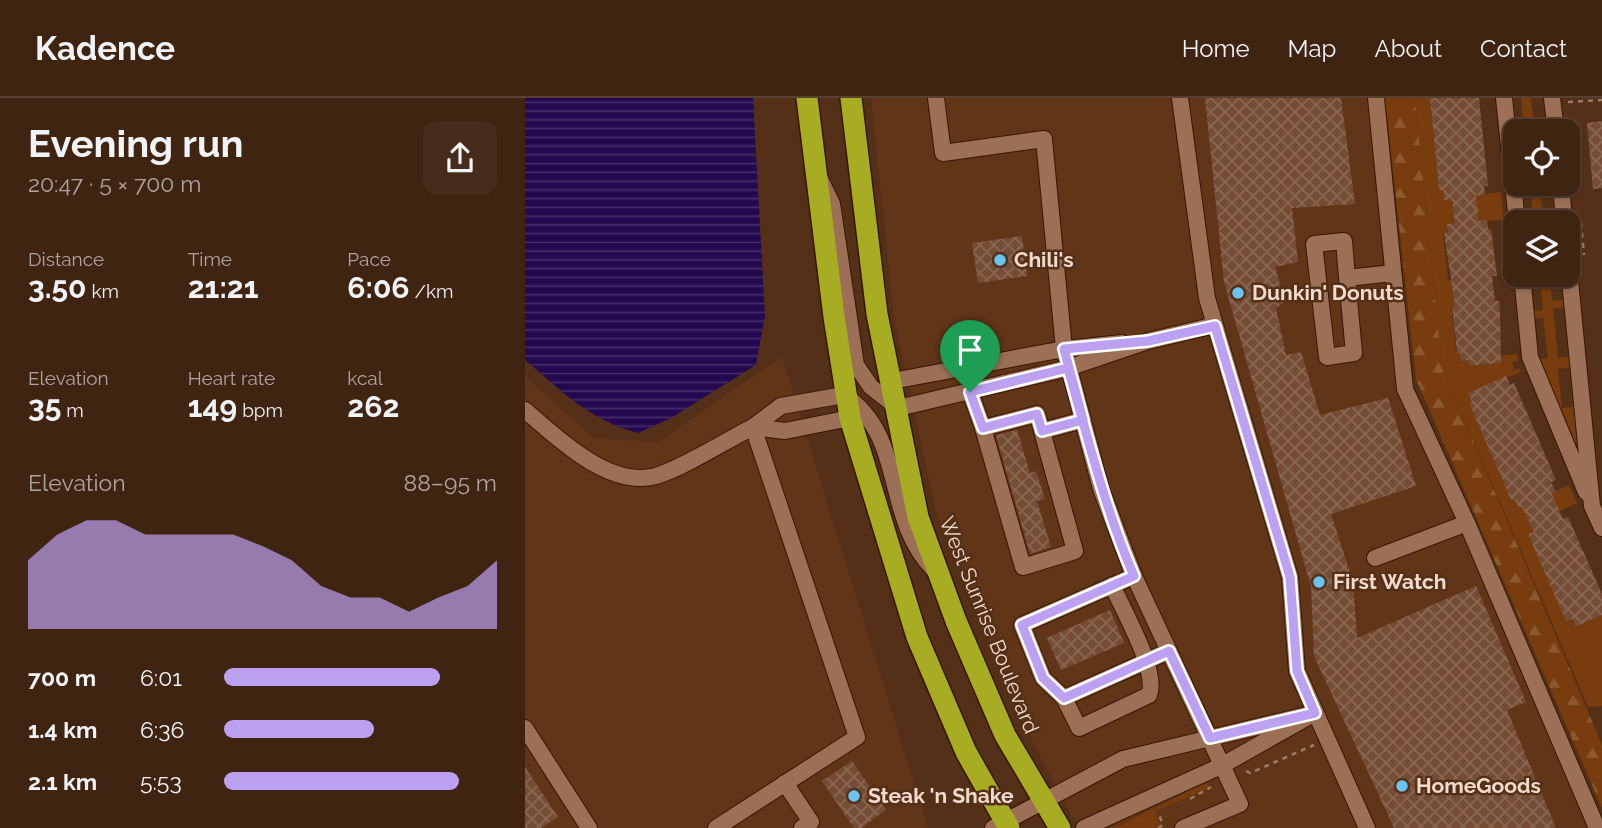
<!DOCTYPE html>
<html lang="en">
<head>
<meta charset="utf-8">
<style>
	:root { --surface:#402412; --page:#472c1b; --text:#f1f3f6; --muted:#aea49f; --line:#594132; --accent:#bca0f2 }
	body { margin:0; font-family:Raleway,sans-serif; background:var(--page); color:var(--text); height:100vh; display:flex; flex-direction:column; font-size:26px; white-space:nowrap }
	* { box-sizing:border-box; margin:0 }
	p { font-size:23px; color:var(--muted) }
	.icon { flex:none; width:38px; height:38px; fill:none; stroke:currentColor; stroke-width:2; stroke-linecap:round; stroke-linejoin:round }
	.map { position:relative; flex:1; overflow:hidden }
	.side { display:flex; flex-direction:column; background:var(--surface); width:525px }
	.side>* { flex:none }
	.buttons { position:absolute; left:978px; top:21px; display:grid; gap:14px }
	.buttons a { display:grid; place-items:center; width:77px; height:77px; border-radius:14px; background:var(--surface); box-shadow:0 2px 5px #0004,0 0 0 2px var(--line); font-size:35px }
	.pin { position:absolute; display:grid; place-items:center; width:60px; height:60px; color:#fff; margin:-72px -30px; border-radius:50% 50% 50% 0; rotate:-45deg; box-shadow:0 0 7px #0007 }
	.pin .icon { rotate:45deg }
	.round { display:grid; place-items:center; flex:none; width:74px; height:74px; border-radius:14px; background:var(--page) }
	.summary { display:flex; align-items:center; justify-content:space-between; height:119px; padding:0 28px }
	h1 { font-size:38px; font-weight:700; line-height:52px }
	.stats { display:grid; grid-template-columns:repeat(3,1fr); gap:10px; height:119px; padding:7px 28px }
	.stats div { display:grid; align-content:center }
	.stats b { font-size:30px; font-weight:700 }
	.stats small { font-size:19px; font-weight:400 }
	.stats p { font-size:19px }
	.chart { height:196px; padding:14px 28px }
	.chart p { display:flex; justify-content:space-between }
	.chart svg { width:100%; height:126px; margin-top:7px; fill:var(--accent); opacity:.7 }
	ul { padding:0 28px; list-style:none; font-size:23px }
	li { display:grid; grid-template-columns:112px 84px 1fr; align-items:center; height:52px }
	li i { height:18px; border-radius:9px; background:var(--accent) }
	header { display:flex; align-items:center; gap:42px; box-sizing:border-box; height:98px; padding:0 35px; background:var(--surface); border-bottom:2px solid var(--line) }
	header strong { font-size:33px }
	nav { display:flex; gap:38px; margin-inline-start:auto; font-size:24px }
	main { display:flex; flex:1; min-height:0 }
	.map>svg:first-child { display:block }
</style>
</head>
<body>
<header>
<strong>Kadence</strong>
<nav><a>Home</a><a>Map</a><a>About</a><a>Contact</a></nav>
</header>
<main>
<section class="side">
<div class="summary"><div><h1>Evening run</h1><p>20:47 · 5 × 700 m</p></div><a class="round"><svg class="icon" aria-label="share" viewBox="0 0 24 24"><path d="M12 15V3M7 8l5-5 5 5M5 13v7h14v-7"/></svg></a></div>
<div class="stats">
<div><p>Distance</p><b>3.50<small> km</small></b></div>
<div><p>Time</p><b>21:21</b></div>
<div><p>Pace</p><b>6:06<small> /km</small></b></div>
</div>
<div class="stats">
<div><p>Elevation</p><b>35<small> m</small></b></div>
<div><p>Heart rate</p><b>149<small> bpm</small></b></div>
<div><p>kcal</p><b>262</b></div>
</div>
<div class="chart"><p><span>Elevation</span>88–95 m</p>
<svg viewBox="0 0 160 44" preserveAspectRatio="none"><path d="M0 44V20L10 11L20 6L30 6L40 11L50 11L60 11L70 11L80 15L90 20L100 29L110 33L120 33L130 38L140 33L150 29L160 20V44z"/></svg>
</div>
<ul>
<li><b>700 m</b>6:01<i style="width:79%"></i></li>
<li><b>1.4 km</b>6:36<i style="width:55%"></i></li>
<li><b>2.1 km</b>5:53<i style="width:86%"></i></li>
</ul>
</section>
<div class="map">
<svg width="1077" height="730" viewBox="0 0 1077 730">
	<defs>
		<pattern id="forest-firs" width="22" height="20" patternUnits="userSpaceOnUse" patternTransform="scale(1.75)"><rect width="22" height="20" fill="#793c0e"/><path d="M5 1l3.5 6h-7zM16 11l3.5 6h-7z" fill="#8c5830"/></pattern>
		<pattern id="water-rules" width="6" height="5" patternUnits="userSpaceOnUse" patternTransform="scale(1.75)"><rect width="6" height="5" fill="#240950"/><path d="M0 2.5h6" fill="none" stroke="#442c68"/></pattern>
		<pattern id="building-cross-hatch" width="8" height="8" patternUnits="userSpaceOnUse" patternTransform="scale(1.75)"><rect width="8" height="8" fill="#754d35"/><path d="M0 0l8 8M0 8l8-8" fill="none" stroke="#896651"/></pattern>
	</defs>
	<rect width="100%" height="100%" fill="#553018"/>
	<g fill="#613518">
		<path d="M346,0H857L888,291L1077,730H553L502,633L411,414L369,220Z"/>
		<path d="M257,259L403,730H0V278L68,340L133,344Z"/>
	</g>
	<g fill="#793c0e">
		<path d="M890,0H905L914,92H918L919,101L976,94L979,122L954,123L953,117L929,120L930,125L922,126L923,134L918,135L923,182H928L930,207L926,208L931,254H935L936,263L943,262L944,268L968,266L975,258L992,256L993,263L987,264L989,272L994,270L996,274L944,295L947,303L944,305L986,402L989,401L993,410L1044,387L1052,405L1006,426L1009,434L1003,437L1050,529L1077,517V608L1063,609L917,269Z"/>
		<path d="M996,0H1006L1010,33H999Z"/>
		<path d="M1005,86H1028V90L1015,92L1019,124L996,122V114L1008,113Z"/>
		<path d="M1015,177H1025L1027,203L1039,202L1040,209L1028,211L1033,260L1045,259L1046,269L1033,271L1037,310L1050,309L1054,343L1049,346L1011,262L1023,260L1018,220L1007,221L1006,213L1018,212Z"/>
		<path d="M679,685L684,687L683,691L630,713L635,727L628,730H590Z"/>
	</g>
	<path fill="url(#forest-firs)" d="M860,0H890L917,269L1077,647V710L891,281Z"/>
	<path fill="url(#water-rules)" d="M0,0H228L240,218L231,267L146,320L113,335C63,321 39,295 0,262Z"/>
	<g fill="url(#building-cross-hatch)">
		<path d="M680,0H816L830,106L767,110L773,164L750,169L760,204L751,210L761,257L776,254L795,317L863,300L891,388L806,416L828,484L832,540L951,488L1001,604L982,612L1031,730H869L789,558L786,489L699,184Z"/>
		<path d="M905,0H954L963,88H959L960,97L951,98L954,123L962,122L963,131H966L972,178H967L970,203H974L975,214L976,265L944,268L943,262L936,263L935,254L932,255L927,208L930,207L919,135L923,134L922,126L930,125L927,101L919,102L918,92H914Z"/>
		<path d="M1077,23V90L1068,91L1062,25Z"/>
		<path d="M497,138L502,178L453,185L447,145Z"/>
		<path d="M981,278L985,287L989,285L1031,382L1026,384L1031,394L1027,396L1038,421L1043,419L1077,496V517L1050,529L1047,521L1041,523L1003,436L1009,434L997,409L994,410L989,401L986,402L944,305L947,303L943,295Z"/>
		<path d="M492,332L505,375L511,373L520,401L512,403L526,449L505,456L471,337Z"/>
		<path d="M585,512L599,545L536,572L522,540Z"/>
		<path d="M327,663L361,712L336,730H329L297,683Z"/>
		<path d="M0,669L33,719L16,730H0Z"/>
	</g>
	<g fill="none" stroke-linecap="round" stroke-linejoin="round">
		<g stroke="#391600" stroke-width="18">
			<g id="minor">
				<path d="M411,0L418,55L519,41L539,251L576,391L609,478L715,706L658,730"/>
				<path d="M655,0L682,200L765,479L772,573L842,730"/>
				<path d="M851,0L880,291L942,425L1072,730"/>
				<path d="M979,0L992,124"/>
				<path d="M1027,0L1031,33"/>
				<path d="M294,79L307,106L331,267L346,289L373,310L543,270L623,243L690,227"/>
				<path d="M1036,86L1039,124"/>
				<path d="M1043,162L1067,408L1077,430"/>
				<path d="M997,177L1005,259L1061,394"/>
				<path d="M822,180L819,143L789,146L802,259L829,255L822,180L868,175"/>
				<path d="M367,283L539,251L597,245"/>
				<path d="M445,294L458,330"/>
				<path d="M0,312C31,339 84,391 131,378C160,369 200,343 228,329L332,639L191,730"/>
				<path d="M228,329L256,308L319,297C382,339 357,419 409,472"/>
				<path d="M228,329L260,333L325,320"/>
				<path d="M517,333L550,453L498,469L458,330L512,316L517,333L558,322"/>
				<path d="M850,460L942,425"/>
				<path d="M587,487C597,510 634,574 624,597L554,630L539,600L518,580L497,527L609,478"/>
				<path d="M539,600L644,553"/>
				<path d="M0,630L64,730"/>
				<path d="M260,685L286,724L277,730"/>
				<path d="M468,730L598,661L790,615L696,668L559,730"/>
			</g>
		</g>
		<g stroke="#391600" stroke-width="24">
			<g id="highway">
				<path d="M282,0L309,219L325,320L392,539L441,654L484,730"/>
				<path d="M326,0L352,216L393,419L431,523L480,637L535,730"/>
			</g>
		</g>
		<g stroke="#9b7c69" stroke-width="2.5" stroke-dasharray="5 5" stroke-linecap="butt">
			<path d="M1043,4L1077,2"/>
			<path d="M1047,38L1051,80"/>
			<path d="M1056,125L1059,157"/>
			<path d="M721,673L725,675L789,647"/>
			<path d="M665,701L686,689"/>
			<path d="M633,730L638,727L633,714"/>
		</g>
		<use href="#minor" stroke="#9b7057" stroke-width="16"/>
		<use href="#highway" stroke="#a7ac23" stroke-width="21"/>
	</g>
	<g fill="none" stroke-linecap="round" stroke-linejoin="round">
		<g stroke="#fff" stroke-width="14">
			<path id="route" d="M445,294L543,270C563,340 580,411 609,478L497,527L518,580L539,600L644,553L685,640L790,615L772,573L765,479L690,228L623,243L539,251L558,322L517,333L512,316L458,330L445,294"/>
		</g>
		<use href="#route" stroke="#bca0f2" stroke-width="9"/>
	</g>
	<g fill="#69c4f1" stroke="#553018" stroke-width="2.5">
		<circle cx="475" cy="162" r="7"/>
		<circle cx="713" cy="195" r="7"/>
		<circle cx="794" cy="484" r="7"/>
		<circle cx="877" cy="688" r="7"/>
		<circle cx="329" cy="698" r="7"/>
	</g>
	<g text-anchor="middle" stroke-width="5" stroke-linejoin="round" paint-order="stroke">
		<g font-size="21" font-weight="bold" fill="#f2dacc" stroke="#553018" text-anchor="start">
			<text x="489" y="169">Chili's</text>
			<text x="727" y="202">Dunkin' Donuts</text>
			<text x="808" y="491">First Watch</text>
			<text x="891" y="695">HomeGoods</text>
			<text x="343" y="705">Steak 'n Shake</text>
		</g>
		<g font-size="21" fill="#f2dacc" stroke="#553018">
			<text transform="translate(464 527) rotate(68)" y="7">West Sunrise Boulevard</text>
		</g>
	</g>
</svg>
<div class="buttons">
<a><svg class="icon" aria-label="locate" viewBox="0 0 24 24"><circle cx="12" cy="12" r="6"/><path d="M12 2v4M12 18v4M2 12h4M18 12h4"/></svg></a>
<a><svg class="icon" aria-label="layers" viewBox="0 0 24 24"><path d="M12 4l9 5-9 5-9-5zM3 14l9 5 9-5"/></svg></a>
</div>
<div class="pin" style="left:445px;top:294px;background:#1e9e55"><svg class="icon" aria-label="arrive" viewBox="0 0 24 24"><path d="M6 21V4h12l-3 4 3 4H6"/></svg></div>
</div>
</main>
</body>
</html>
